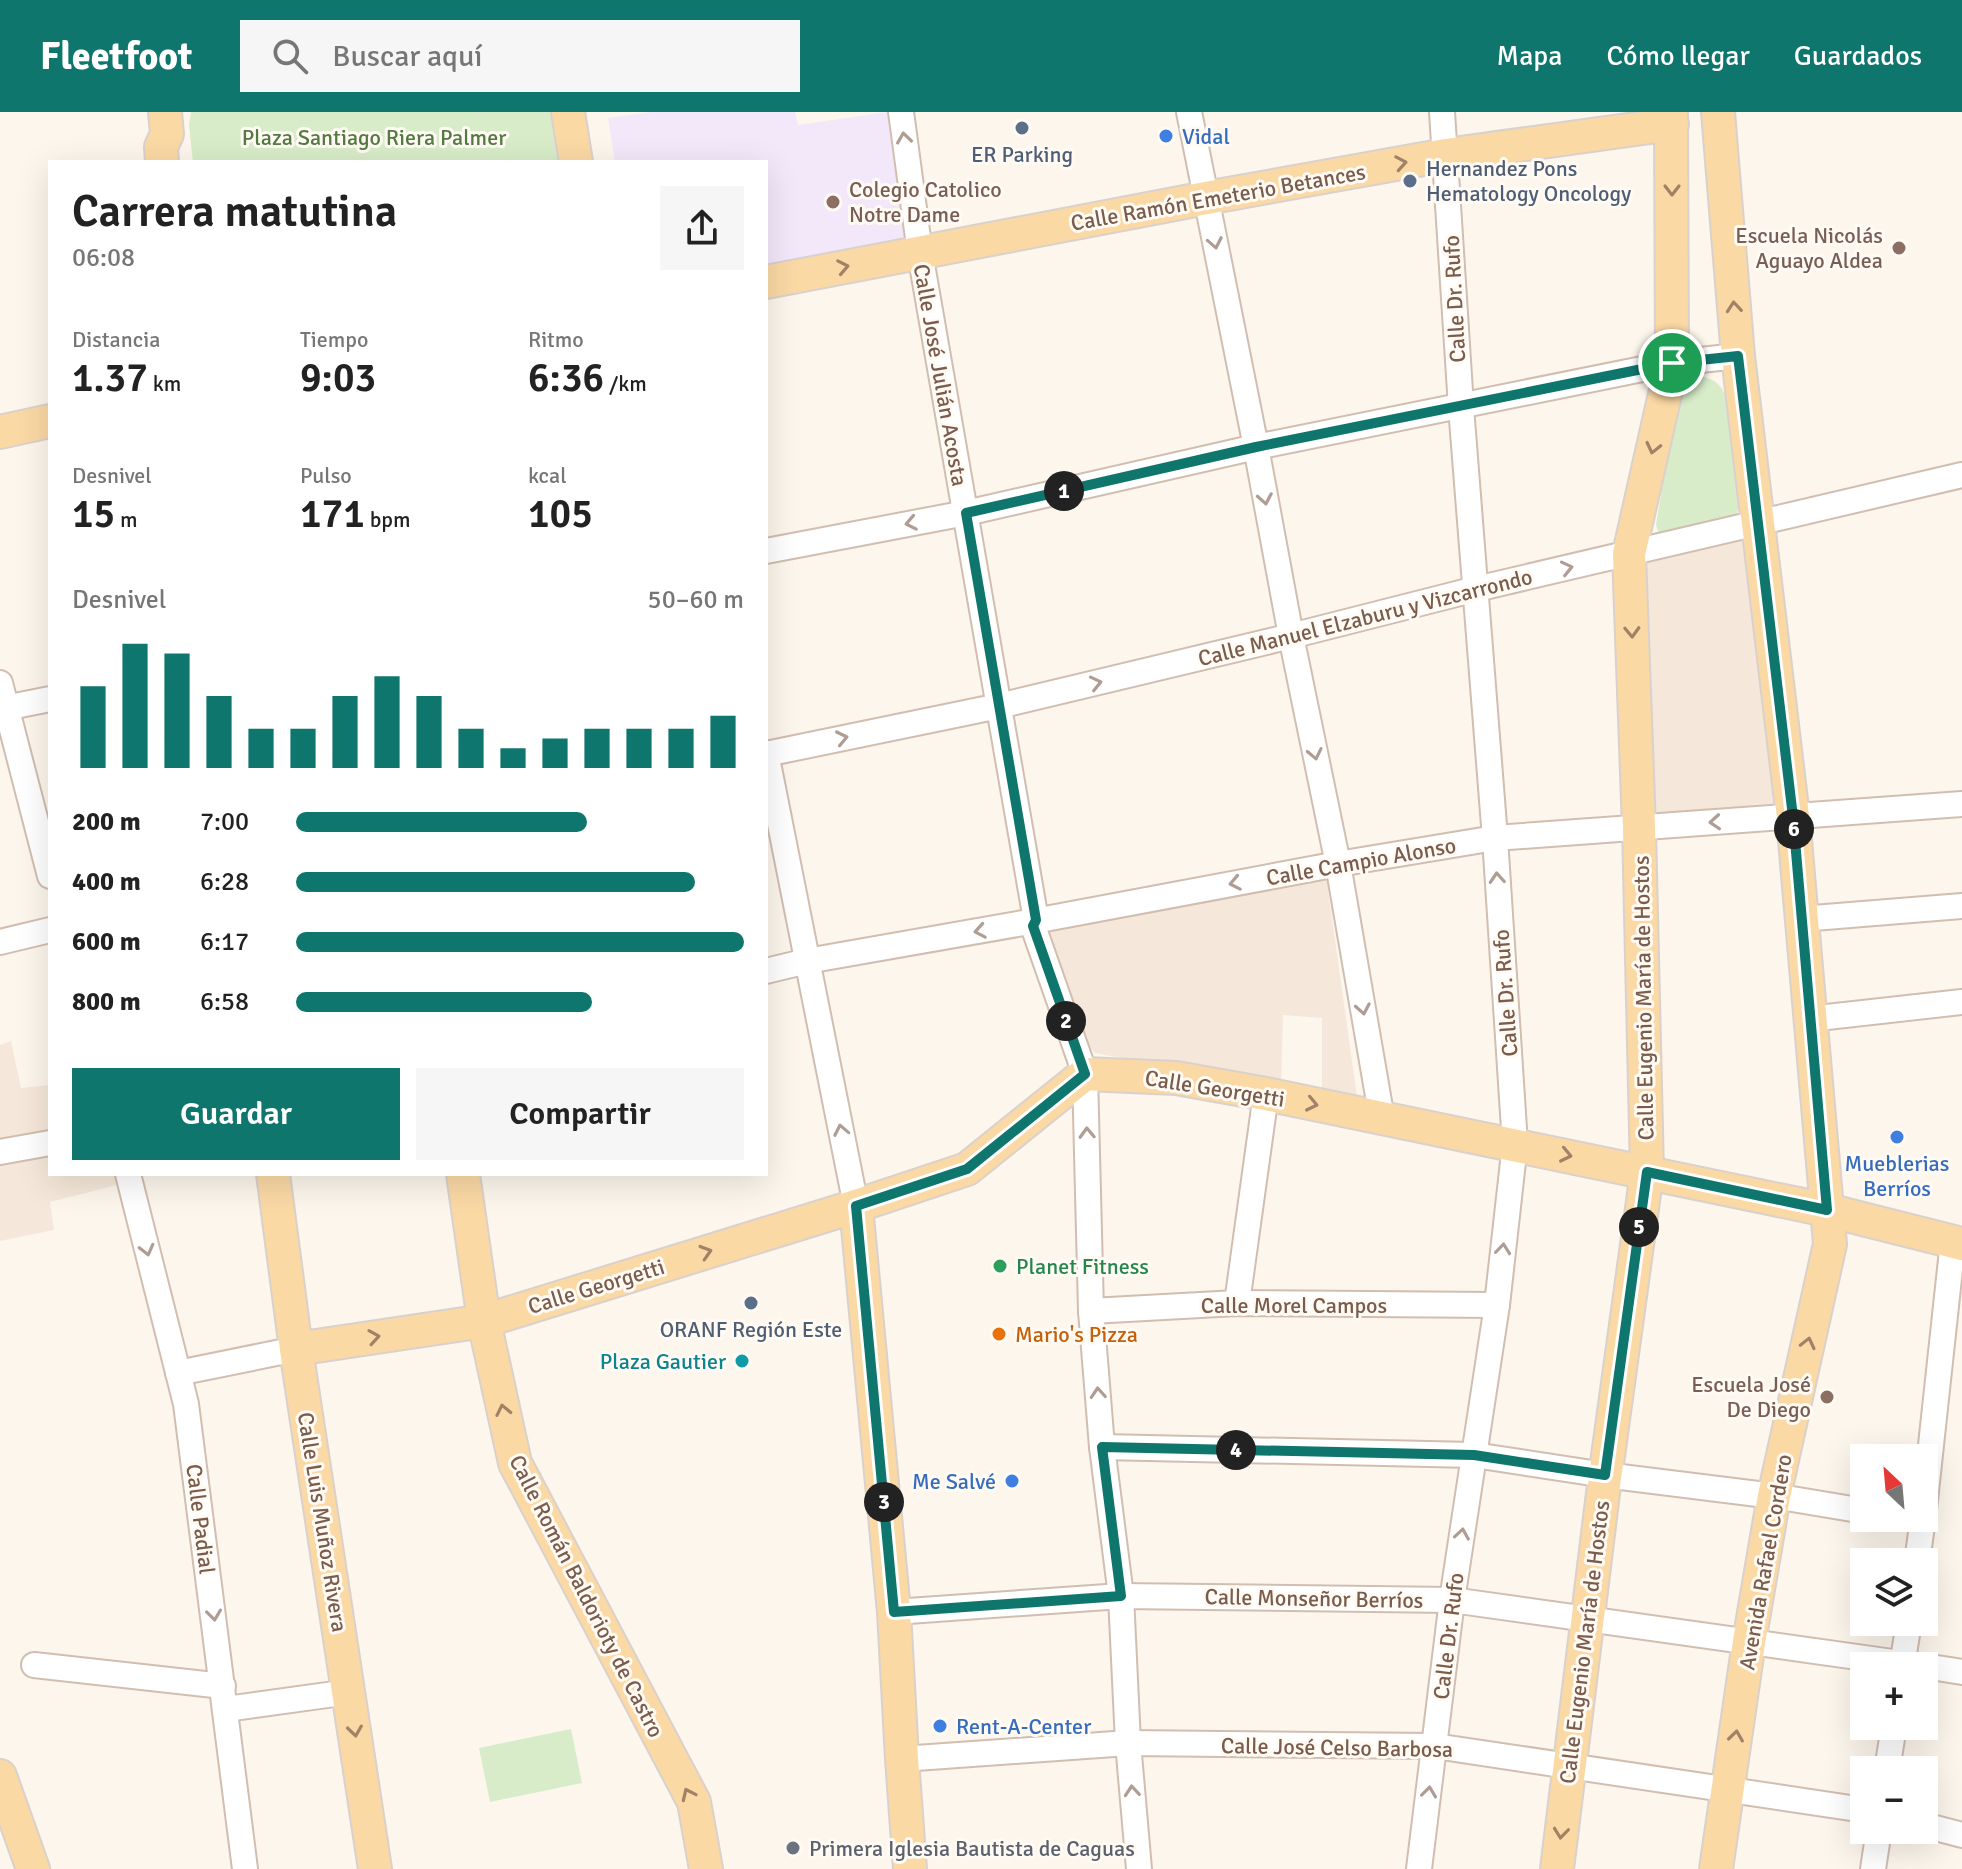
<!DOCTYPE html>
<html lang="es">
<head>
<meta charset="utf-8">
<style>
	:root { --surface:#fff; --page:#f6f6f6; --text:#222; --muted:#767676; --accent:#0f766e }
	body { margin:0; font-family:Signika,sans-serif; background:var(--page); color:var(--text); height:100vh; display:flex; flex-direction:column; font-size:30px; white-space:nowrap }
	* { box-sizing:border-box; margin:0 }
	p { font-size:26px; color:var(--muted) }
	.icon { flex:none; width:44px; height:44px; fill:none; stroke:currentColor; stroke-width:2; stroke-linecap:round; stroke-linejoin:round }
	.map { position:relative; flex:1; overflow:hidden }
	.panel { position:absolute; left:48px; top:48px; width:720px; height:1016px; display:flex; flex-direction:column; background:var(--surface); border-radius:0px; box-shadow:0 8px 32px #0002 }
	.panel>* { flex:none }
	.needle { width:52px; rotate:334deg }
	.controls { position:absolute; left:1850px; top:1332px; display:grid; gap:16px }
	.controls a { display:grid; place-items:center; width:88px; height:88px; border-radius:0px; background:var(--surface); box-shadow:0 8px 32px #0002; font-size:40px }
	.pin { position:absolute; display:grid; place-items:center; width:68px; height:68px; color:#fff; margin:-34px; border:4px solid #fff; border-radius:50%; box-shadow:0 2px 8px #0007 }
	.km { position:absolute; width:40px; height:40px; margin:-20px; border-radius:50%; background:#222; color:#fff; font-size:22px; line-height:40px; text-align:center }
	.round { display:grid; place-items:center; flex:none; width:84px; height:84px; border-radius:0px; background:var(--page) }
	.summary { display:flex; align-items:center; justify-content:space-between; height:136px; padding:0 24px }
	h1 { font-size:44px; font-weight:600; line-height:60px }
	.stats { display:grid; grid-template-columns:repeat(3,1fr); gap:12px; height:136px; padding:8px 24px }
	.stats div { display:grid; align-content:center }
	.stats b { font-size:40px; font-weight:600 }
	.stats small { font-size:22px; font-weight:400 }
	.stats p { font-size:22px }
	.chart { height:224px; padding:16px 24px }
	.chart p { display:flex; justify-content:space-between }
	.chart svg { width:100%; height:144px; margin-top:8px; stroke:var(--accent); stroke-width:6 }
	.button { display:flex; gap:16px; margin-top:auto; padding:16px 24px }
	.button a { flex:1; height:92px; border-radius:0px; background:var(--accent); color:#fff; font-size:32px; font-weight:600; line-height:92px; text-align:center }
	.button a+a { background:var(--page); color:var(--text) }
	ul { padding:0 24px; list-style:none; font-size:26px }
	li { display:grid; grid-template-columns:128px 96px 1fr; align-items:center; height:60px }
	li i { height:20px; border-radius:10px; background:var(--accent) }
	header { display:flex; align-items:center; gap:48px; box-sizing:border-box; height:112px; padding:0 40px; background:var(--accent); color:#fff }
	header strong { font-size:38px }
	nav { display:flex; gap:44px; margin-inline-start:auto; font-size:28px }
	.search { width:560px; height:72px; background:var(--page); display:flex; align-items:center; gap:20px; box-sizing:border-box; padding:0 28px; border-radius:0px; color:var(--muted); font-size:30px }
	.map>svg:first-child { display:block }
</style>
</head>
<body>
<header>
<strong>Fleetfoot</strong>
<div class="search"><svg class="icon" aria-label="search" viewBox="0 0 24 24"><circle cx="10" cy="10" r="6"/><path d="M15 15l6 6"/></svg>Buscar aquí</div>
<nav><a>Mapa</a><a>Cómo llegar</a><a>Guardados</a></nav>
</header>
<div class="map">
<svg width="1962" height="1757" viewBox="0 0 1962 1757">
	<rect width="100%" height="100%" fill="#fdf6ec"/>
	<g fill="#f5e8da">
		<path d="M1751,411L1777,691L1648,703L1634,439Z"/>
		<path d="M1326,763L1358,992L1322,985V906L1283,903L1281,977L1095,941L1081,924L1050,818Z"/>
		<path d="M11,929L21,976L50,973V1062H127L129,1070L50,1090L54,1118L0,1129V933Z"/>
	</g>
	<path fill="#f3e8fa" d="M651,0H795L798,13L887,0L905,130L766,154V50H615L608,6Z"/>
	<g fill="#d8ecc9">
		<path d="M191,0H551L560,50H193L189,13Z"/>
		<path d="M1703,265C1719,268 1724,278 1729,293L1739,396L1736,404L1666,424L1658,419L1656,413L1678,281L1691,268Z"/>
		<path d="M571,1617L582,1671L490,1690L479,1636Z"/>
	</g>
	<g fill="none" stroke-linecap="round" stroke-linejoin="round">
		<g stroke="#d1beb0" stroke-width="28">
			<g id="minor">
				<path d="M901,0L920,141L1036,808L1033,814L1085,962L1091,1199L1102,1335L1121,1484L1128,1631L1139,1757"/>
				<path d="M1189,0L1256,335L1291,524L1338,752L1382,1007"/>
				<path d="M766,439L966,401L1256,335L1672,251L1738,244"/>
				<path d="M0,571L50,764"/>
				<path d="M0,597L50,587"/>
				<path d="M766,641L856,1094"/>
				<path d="M766,642L999,594L1291,524L1476,477L1962,363"/>
				<path d="M1801,807L1962,794"/>
				<path d="M0,830L50,818"/>
				<path d="M766,859L807,849L1029,810L1338,752L1495,726L1962,692"/>
				<path d="M1809,907L1962,890"/>
				<path d="M0,1040L50,1031"/>
				<path d="M128,1062L186,1292L245,1757"/>
				<path d="M1237,1191L1266,982"/>
				<path d="M1091,1199L1237,1191L1497,1193"/>
				<path d="M178,1261L296,1237"/>
				<path d="M1102,1335L1474,1343L1605,1363L1774,1384L1864,1399"/>
				<path d="M1924,1398L1953,1129"/>
				<path d="M1917,1450L1923,1406"/>
				<path d="M894,1500L1121,1484L1452,1488L1921,1554"/>
				<path d="M34,1553L223,1574"/>
				<path d="M1902,1554L1909,1510"/>
				<path d="M1924,1554L1962,1560"/>
				<path d="M226,1597L349,1580"/>
				<path d="M902,1647L1128,1631L1435,1634L1864,1698"/>
				<path d="M1887,1658L1894,1614"/>
				<path d="M1924,1713L1962,1723"/>
				<path d="M1419,1757L1452,1488L1497,1193L1515,1032L1495,726L1461,295L1442,0"/>
				<path d="M1873,1757L1879,1718"/>
			</g>
		</g>
		<g stroke="#dad1cd" stroke-width="36">
			<g id="major">
				<path d="M568,0L576,50"/>
				<path d="M162,50L161,35L167,22L165,0"/>
				<path d="M766,170L1206,86L1446,43L1672,12"/>
				<path d="M0,320L50,309"/>
				<path d="M273,1062L296,1237L375,1757"/>
				<path d="M463,1062L484,1209L515,1351L694,1690L706,1757"/>
				<path d="M856,1094L894,1500L902,1647L910,1757"/>
				<path d="M296,1237L484,1209L856,1094L967,1057L1085,962L1176,966L1266,982L1827,1098L1962,1132"/>
				<path d="M0,1664L33,1757"/>
				<path d="M1557,1757L1604,1373L1647,1060L1639,716L1629,442L1672,251L1671,0"/>
				<path d="M1716,1757L1749,1530L1774,1384L1830,1132L1793,705L1738,244L1718,0"/>
			</g>
		</g>
		<use href="#minor" stroke="#fff" stroke-width="24"/>
		<use href="#major" stroke="#fbd9a5" stroke-width="32"/>
	</g>
	<defs><path id="oneway-chevron" d="M-2-3.5L2.5 0L-2 3.5" fill="none" stroke-width="1.6" stroke-linecap="round" stroke-linejoin="round" transform="scale(2)"/></defs>
	<g stroke="#af9d94">
		<use href="#oneway-chevron" transform="translate(904 26) rotate(-98)"/>
		<use href="#oneway-chevron" transform="translate(1215 131) rotate(79)"/>
		<use href="#oneway-chevron" transform="translate(1265 387) rotate(80)"/>
		<use href="#oneway-chevron" transform="translate(911 411) rotate(169)"/>
		<use href="#oneway-chevron" transform="translate(1567 456) rotate(-13)"/>
		<use href="#oneway-chevron" transform="translate(1096 571) rotate(-13)"/>
		<use href="#oneway-chevron" transform="translate(842 626) rotate(-12)"/>
		<use href="#oneway-chevron" transform="translate(1315 642) rotate(78)"/>
		<use href="#oneway-chevron" transform="translate(1715 710) rotate(176)"/>
		<use href="#oneway-chevron" transform="translate(1497 766) rotate(-94)"/>
		<use href="#oneway-chevron" transform="translate(1235 771) rotate(169)"/>
		<use href="#oneway-chevron" transform="translate(980 819) rotate(170)"/>
		<use href="#oneway-chevron" transform="translate(1363 897) rotate(80)"/>
		<use href="#oneway-chevron" transform="translate(841 1018) rotate(-101)"/>
		<use href="#oneway-chevron" transform="translate(1087 1021) rotate(-92)"/>
		<use href="#oneway-chevron" transform="translate(1503 1137) rotate(-84)"/>
		<use href="#oneway-chevron" transform="translate(147 1138) rotate(76)"/>
		<use href="#oneway-chevron" transform="translate(1098 1281) rotate(-94)"/>
		<use href="#oneway-chevron" transform="translate(1462 1422) rotate(-81)"/>
		<use href="#oneway-chevron" transform="translate(214 1503) rotate(83)"/>
		<use href="#oneway-chevron" transform="translate(1132 1679) rotate(-95)"/>
		<use href="#oneway-chevron" transform="translate(1429 1680) rotate(-83)"/>
	</g>
	<g stroke="#a18267">
		<use href="#oneway-chevron" transform="translate(1401 51) rotate(-10)"/>
		<use href="#oneway-chevron" transform="translate(1672 78) rotate(90)"/>
		<use href="#oneway-chevron" transform="translate(843 155) rotate(-11)"/>
		<use href="#oneway-chevron" transform="translate(1734 195) rotate(-95)"/>
		<use href="#oneway-chevron" transform="translate(1653 336) rotate(103)"/>
		<use href="#oneway-chevron" transform="translate(1632 520) rotate(88)"/>
		<use href="#oneway-chevron" transform="translate(1312 992) rotate(12)"/>
		<use href="#oneway-chevron" transform="translate(1566 1043) rotate(12)"/>
		<use href="#oneway-chevron" transform="translate(706 1140) rotate(-17)"/>
		<use href="#oneway-chevron" transform="translate(374 1225) rotate(-9)"/>
		<use href="#oneway-chevron" transform="translate(1808 1231) rotate(-77)"/>
		<use href="#oneway-chevron" transform="translate(503 1298) rotate(-102)"/>
		<use href="#oneway-chevron" transform="translate(355 1619) rotate(82)"/>
		<use href="#oneway-chevron" transform="translate(1736 1624) rotate(-82)"/>
		<use href="#oneway-chevron" transform="translate(688 1682) rotate(-115)"/>
		<use href="#oneway-chevron" transform="translate(1561 1721) rotate(96)"/>
	</g>
	<g fill="none" stroke-linecap="round" stroke-linejoin="round">
		<g stroke="#fff" stroke-width="16">
			<path id="route" d="M1738,244L1793,705L1827,1098L1647,1060L1605,1363L1474,1343L1102,1335L1121,1484L894,1500L856,1094L967,1057L1085,962L1033,814L1036,808L966,401L1256,335L1672,251Z"/>
		</g>
		<use href="#route" stroke="#0f766e" stroke-width="10"/>
	</g>
	<g fill="#5c6f8a" stroke="#fffaf3" stroke-width="3">
		<circle cx="1022" cy="16" r="8"/>
		<circle cx="1410" cy="69" r="8"/>
		<circle cx="751" cy="1191" r="8"/>
	</g>
	<g fill="#3f7fe0" stroke="#fffaf3" stroke-width="3">
		<circle cx="1166" cy="24" r="8"/>
		<circle cx="1897" cy="1025" r="8"/>
		<circle cx="1012" cy="1369" r="8"/>
		<circle cx="940" cy="1614" r="8"/>
	</g>
	<g fill="#8d6e63" stroke="#fffaf3" stroke-width="3">
		<circle cx="833" cy="90" r="8"/>
		<circle cx="1899" cy="136" r="8"/>
		<circle cx="1827" cy="1285" r="8"/>
	</g>
	<circle fill="#2e9e5b" stroke="#fffaf3" stroke-width="3" cx="1000" cy="1154" r="8"/>
	<circle fill="#e8710a" stroke="#fffaf3" stroke-width="3" cx="999" cy="1222" r="8"/>
	<circle fill="#0f9aa8" stroke="#fffaf3" stroke-width="3" cx="742" cy="1249" r="8"/>
	<circle fill="#6b7280" stroke="#fffaf3" stroke-width="3" cx="793" cy="1736" r="8"/>
	<g text-anchor="middle" stroke-width="6" stroke-linejoin="round" paint-order="stroke">
		<g font-size="22" fill="#366cbe" stroke="#fffaf3" text-anchor="start">
			<text x="1182" y="32">Vidal</text>
			<text x="1897" y="1059" text-anchor="middle">Mueblerias<tspan x="1897" dy="25">Berríos</tspan></text>
			<text x="996" y="1377" text-anchor="end">Me Salvé</text>
			<text x="956" y="1622">Rent-A-Center</text>
		</g>
		<g font-size="22" fill="#537a41" stroke="#fffaf3">
			<text x="374" y="33">Plaza Santiago Riera Palmer</text>
		</g>
		<g font-size="22" fill="#4e5e75" stroke="#fffaf3">
			<text x="1022" y="50">ER Parking</text>
			<text x="1426" y="64" text-anchor="start">Hernandez Pons<tspan x="1426" dy="25">Hematology Oncology</tspan></text>
			<text x="751" y="1225">ORANF Región Este</text>
		</g>
		<g font-size="22" fill="#785e54" stroke="#fffaf3" text-anchor="end">
			<text x="849" y="85" text-anchor="start">Colegio Catolico<tspan x="849" dy="25">Notre Dame</tspan></text>
			<text x="1883" y="131">Escuela Nicolás<tspan x="1883" dy="25">Aguayo Aldea</tspan></text>
			<text x="1811" y="1280">Escuela José<tspan x="1811" dy="25">De Diego</tspan></text>
		</g>
		<g font-size="22" fill="#7a5c4d" stroke="#fffaf3">
			<text transform="translate(1218 85) rotate(-10)" y="8">Calle Ramón Emeterio Betances</text>
			<text transform="translate(1454 187) rotate(-93)" y="8">Calle Dr. Rufo</text>
			<text transform="translate(941 263) rotate(80)" y="8">Calle José Julián Acosta</text>
			<text transform="translate(1365 505) rotate(-14)" y="8">Calle Manuel Elzaburu y Vizcarrondo</text>
			<text transform="translate(1361 749) rotate(-10)" y="8">Calle Campio Alonso</text>
			<text transform="translate(1505 881) rotate(-94)" y="8">Calle Dr. Rufo</text>
			<text transform="translate(1643 886) rotate(-91)" y="8">Calle Eugenio María de Hostos</text>
			<text transform="translate(1215 976) rotate(9)" y="8">Calle Georgetti</text>
			<text transform="translate(596 1174) rotate(-17)" y="8">Calle Georgetti</text>
			<text x="1294" y="1201">Calle Morel Campos</text>
			<text transform="translate(201 1407) rotate(83)" y="8">Calle Padial</text>
			<text transform="translate(323 1410) rotate(81)" y="8">Calle Luis Muñoz Rivera</text>
			<text transform="translate(1765 1450) rotate(-80)" y="8">Avenida Rafael Cordero</text>
			<text transform="translate(587 1484) rotate(63)" y="8">Calle Román Baldorioty de Castro</text>
			<text transform="translate(1314 1486) rotate(1)" y="8">Calle Monseñor Berríos</text>
			<text transform="translate(1448 1524) rotate(-83)" y="8">Calle Dr. Rufo</text>
			<text transform="translate(1584 1530) rotate(-83)" y="8">Calle Eugenio María de Hostos</text>
			<text transform="translate(1337 1635) rotate(1)" y="8">Calle José Celso Barbosa</text>
		</g>
		<g font-size="22" fill="#27864d" stroke="#fffaf3" text-anchor="start">
			<text x="1016" y="1162">Planet Fitness</text>
		</g>
		<g font-size="22" fill="#c56008" stroke="#fffaf3" text-anchor="start">
			<text x="1015" y="1230">Mario's Pizza</text>
		</g>
		<g font-size="22" fill="#0d838f" stroke="#fffaf3" text-anchor="end">
			<text x="726" y="1257">Plaza Gautier</text>
		</g>
		<g font-size="22" fill="#5b616d" stroke="#fffaf3" text-anchor="start">
			<text x="809" y="1744">Primera Iglesia Bautista de Caguas</text>
		</g>
	</g>
</svg>
<div class="controls">
<a><svg class="needle" viewBox="-14 -14 28 28"><path d="M0-13l5 13h-10z" fill="#e53935"/><path d="M0 13l5-13h-10z" fill="#767676"/></svg></a>
<a><svg class="icon" aria-label="layers" viewBox="0 0 24 24"><path d="M12 4l9 5-9 5-9-5zM3 14l9 5 9-5"/></svg></a>
<a>+</a>
<a>−</a>
</div>
<div class="pin" style="left:1672px;top:251px;background:#1e9e55"><svg class="icon" aria-label="arrive" viewBox="0 0 24 24"><path d="M6 21V4h12l-3 4 3 4H6"/></svg></div>
<b class="km" style="left:1064px;top:379px">1</b>
<b class="km" style="left:1066px;top:909px">2</b>
<b class="km" style="left:884px;top:1390px">3</b>
<b class="km" style="left:1236px;top:1338px">4</b>
<b class="km" style="left:1639px;top:1115px">5</b>
<b class="km" style="left:1794px;top:717px">6</b>
<section class="panel">
<div class="summary"><div><h1>Carrera matutina</h1><p>06:08</p></div><a class="round"><svg class="icon" aria-label="share" viewBox="0 0 24 24"><path d="M12 15V3M7 8l5-5 5 5M5 13v7h14v-7"/></svg></a></div>
<div class="stats">
<div><p>Distancia</p><b>1.37<small> km</small></b></div>
<div><p>Tiempo</p><b>9:03</b></div>
<div><p>Ritmo</p><b>6:36<small> /km</small></b></div>
</div>
<div class="stats">
<div><p>Desnivel</p><b>15<small> m</small></b></div>
<div><p>Pulso</p><b>171<small> bpm</small></b></div>
<div><p>kcal</p><b>105</b></div>
</div>
<div class="chart"><p><span>Desnivel</span>50–60 m</p>
<svg viewBox="0 0 160 44" preserveAspectRatio="none"><path d="M5 44V19M15 44V6M25 44V9M35 44V22M45 44V32M55 44V32M65 44V22M75 44V16M85 44V22M95 44V32M105 44V38M115 44V35M125 44V32M135 44V32M145 44V32M155 44V28"/></svg>
</div>
<ul>
<li><b>200 m</b>7:00<i style="width:65%"></i></li>
<li><b>400 m</b>6:28<i style="width:89%"></i></li>
<li><b>600 m</b>6:17<i style="width:100%"></i></li>
<li><b>800 m</b>6:58<i style="width:66%"></i></li>
</ul>
<div class="button"><a>Guardar</a><a>Compartir</a></div>
</section>
</div>
</body>
</html>
